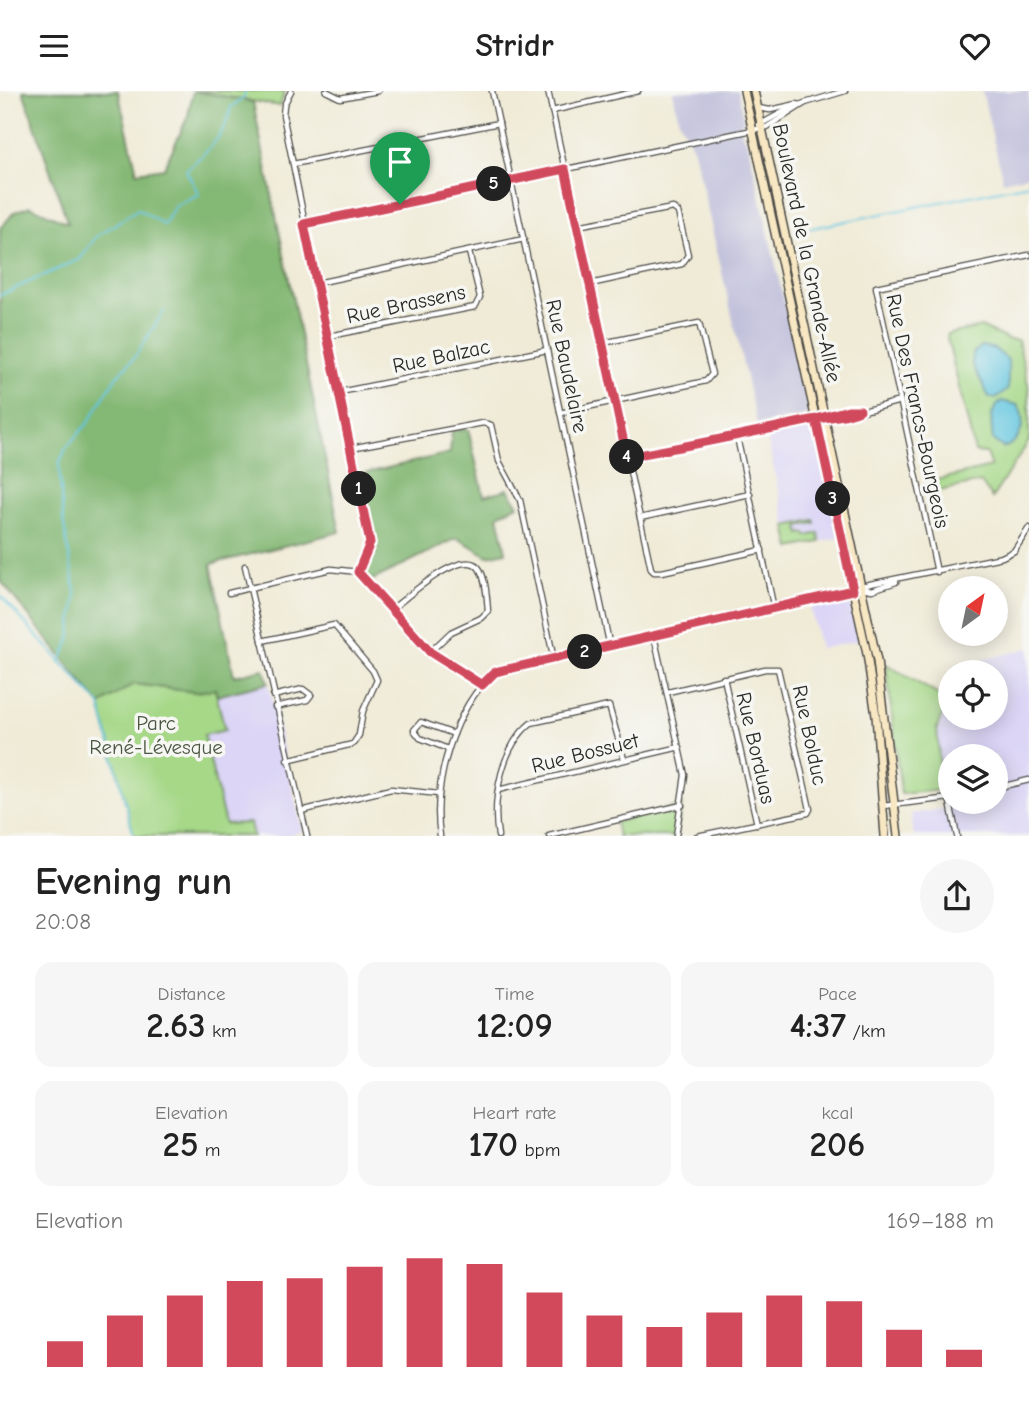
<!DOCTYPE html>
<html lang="en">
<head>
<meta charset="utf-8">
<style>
	:root { --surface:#fff; --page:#f6f6f6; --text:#222; --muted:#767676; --accent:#d1495b }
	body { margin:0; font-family:"Comic Neue",sans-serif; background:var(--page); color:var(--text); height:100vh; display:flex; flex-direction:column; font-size:26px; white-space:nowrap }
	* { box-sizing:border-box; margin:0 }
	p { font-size:23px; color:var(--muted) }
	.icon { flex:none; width:38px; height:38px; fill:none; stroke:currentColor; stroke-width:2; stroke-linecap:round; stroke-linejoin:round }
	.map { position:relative; height:745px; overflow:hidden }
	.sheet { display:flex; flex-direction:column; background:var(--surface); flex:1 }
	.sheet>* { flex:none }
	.needle { width:46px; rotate:33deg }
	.buttons { position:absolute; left:938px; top:485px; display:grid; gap:14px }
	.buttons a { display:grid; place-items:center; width:70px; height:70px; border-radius:50%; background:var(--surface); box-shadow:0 4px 18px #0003; font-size:35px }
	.pin { position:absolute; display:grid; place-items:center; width:60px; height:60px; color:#fff; margin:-72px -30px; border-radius:50% 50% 50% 0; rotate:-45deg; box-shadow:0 0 7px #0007 }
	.pin .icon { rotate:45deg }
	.km { position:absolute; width:35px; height:35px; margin:-18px; border-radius:50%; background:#222; color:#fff; font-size:19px; line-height:35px; text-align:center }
	.round { display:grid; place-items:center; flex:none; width:74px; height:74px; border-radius:37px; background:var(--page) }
	.headline { display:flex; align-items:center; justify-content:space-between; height:119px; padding:0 35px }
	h1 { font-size:38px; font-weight:700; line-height:52px }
	.metrics { display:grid; grid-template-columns:repeat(3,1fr); gap:10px; height:119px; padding:7px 35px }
	.metrics div { display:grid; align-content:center; border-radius:18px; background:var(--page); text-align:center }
	.metrics b { font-size:35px; font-weight:700 }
	.metrics small { font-size:19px; font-weight:400 }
	.metrics p { font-size:19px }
	.chart { height:196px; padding:14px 35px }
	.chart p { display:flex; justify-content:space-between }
	.chart svg { width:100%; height:126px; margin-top:7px; stroke:var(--accent); stroke-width:6 }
	header { display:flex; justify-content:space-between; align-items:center; height:91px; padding:0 35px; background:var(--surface); font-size:32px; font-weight:700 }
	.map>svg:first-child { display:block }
</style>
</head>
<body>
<header><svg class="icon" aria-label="menu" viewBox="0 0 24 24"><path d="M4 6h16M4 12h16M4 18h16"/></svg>Stridr<svg class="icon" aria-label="heart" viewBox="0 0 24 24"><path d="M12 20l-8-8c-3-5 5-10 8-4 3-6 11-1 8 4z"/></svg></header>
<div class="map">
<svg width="1029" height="745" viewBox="0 0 1029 745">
	<rect width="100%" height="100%" fill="#f6f6f2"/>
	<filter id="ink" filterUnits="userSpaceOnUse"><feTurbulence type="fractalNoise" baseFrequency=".0143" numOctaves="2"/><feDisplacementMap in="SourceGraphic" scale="14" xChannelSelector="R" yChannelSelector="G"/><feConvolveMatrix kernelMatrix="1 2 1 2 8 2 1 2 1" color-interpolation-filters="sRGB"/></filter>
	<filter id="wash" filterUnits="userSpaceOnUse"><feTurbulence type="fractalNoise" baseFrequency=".00686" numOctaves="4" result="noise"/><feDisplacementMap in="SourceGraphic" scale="28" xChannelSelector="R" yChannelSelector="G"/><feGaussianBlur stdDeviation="1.57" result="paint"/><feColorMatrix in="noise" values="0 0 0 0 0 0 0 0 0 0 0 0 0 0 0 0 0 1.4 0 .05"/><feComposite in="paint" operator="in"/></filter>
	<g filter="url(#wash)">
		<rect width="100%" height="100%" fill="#f0ebd7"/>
		<g fill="#dcd5f6" fill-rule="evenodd">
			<path d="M807,335L815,340L839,447L791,457L766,343Z"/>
			<path d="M844,508L850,512L859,549L820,558L810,516Z"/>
			<path d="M1029,557V745H914L911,723L944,718L937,663L939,637L949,608L950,606V626H996V581H971L982,569ZM950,665H996V710H950Z"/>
			<path d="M268,592L302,740L287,745H253L250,732L225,734L204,643L225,638L217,605Z"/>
		</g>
		<g fill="#c2c1dc">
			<path d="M673,0H738L744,30L740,33L743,46L747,48L809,321L805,325L757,334L694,59L679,30Z"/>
			<path d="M982,0H1029V84L1003,90Z"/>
		</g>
		<g fill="#a6d888" stroke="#68825a" stroke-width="2">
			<path d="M195,0H285L280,15Z"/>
			<path d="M981,236L1009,249H1018L1029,298V350L992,407L981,391L930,402L928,391L991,376L986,362L975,361L947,247L948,243Z"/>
			<path d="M814,429L815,432L799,435L800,443L806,442L807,445L819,442L820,451L791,457L786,435Z"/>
			<path d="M886,573L947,609L937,637L941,699L901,703Z"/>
			<path d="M134,593L195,601L215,598L225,639L204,644L225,733L250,732L253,745H134L100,614Z"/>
			<path d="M682,714L676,745H618L615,731Z"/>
		</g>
		<g fill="#84b874" stroke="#587250" stroke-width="2">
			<path d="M23,0H118L137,81L164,77L188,25L193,0L253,11L340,441L211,473L234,585L264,578L268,592L217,605L215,598L195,601L134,593L100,614L0,489V138L14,121L30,115L68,132Z"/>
			<path d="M468,338L484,405L508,398L518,414L498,424L506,461L488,465L457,447L373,489L363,484L377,459L362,383L450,362L452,340Z"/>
		</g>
		<g fill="#62c6e0" stroke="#467886" stroke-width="2">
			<path d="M982,255L995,258L1008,269V298L996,308L989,306L972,273L973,262Z"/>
			<path d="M1002,310L1018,314C1027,330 1022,351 1003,357L993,349C991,333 988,320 1002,310Z"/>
		</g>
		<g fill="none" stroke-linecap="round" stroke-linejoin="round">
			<g stroke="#62c6e0" stroke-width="2">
				<path d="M807,138L1029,93"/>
				<path d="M0,204L80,168L96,146L138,118L164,134L175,115L199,103L186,79C208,60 225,45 231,16L244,7L245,0"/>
				<path d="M0,504L100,614L134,745"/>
				<path d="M60,571L70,549L76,504L63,428L59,373L66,357L88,332L116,286L134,267L164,220"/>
			</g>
		</g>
	</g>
	<g filter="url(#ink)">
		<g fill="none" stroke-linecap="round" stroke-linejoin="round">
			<g stroke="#494845" stroke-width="7">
				<g id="street">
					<path d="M291,0L284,14L283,24L370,452L358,481"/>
					<path d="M326,0L340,7L378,0"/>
					<path d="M492,0L610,556"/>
					<path d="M548,0L651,478L654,481H662L762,459"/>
					<path d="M758,17L770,19L797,13"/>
					<path d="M552,20L638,0"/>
					<path d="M759,34L792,16L845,0"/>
					<path d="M293,73L499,32"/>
					<path d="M304,133L767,36L805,12"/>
					<path d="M577,135L673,117L678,121L688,164L682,173L590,193"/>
					<path d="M317,192L524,148"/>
					<path d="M329,245L475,216L480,206L469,161"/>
					<path d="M340,301L547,259"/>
					<path d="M560,322L706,290L712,283L699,232L603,252"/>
					<path d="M826,326L849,324L900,310"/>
					<path d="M737,346L774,518"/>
					<path d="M351,357L483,332L491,334L499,370L520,409L554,569"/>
					<path d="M627,366L737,346L848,319H860"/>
					<path d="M640,427L750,403"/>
					<path d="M245,475L307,745"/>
					<path d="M937,481L876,196L1029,164"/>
					<path d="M862,497L872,499L896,491"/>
					<path d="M229,502L331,478L358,481L430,561L482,595"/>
					<path d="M392,518C407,506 454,464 474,473C486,478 487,508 488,520L481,527L451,541L430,561"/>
					<path d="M654,545L685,684L676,745"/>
					<path d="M262,550L334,534L373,580L377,589L363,620L359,644L353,653L287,669"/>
					<path d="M724,587L757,733"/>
					<path d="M668,601L765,578H778L810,718L808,722L697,745"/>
					<path d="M273,605L303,598L311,604L307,609L275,616"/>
					<path d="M448,658L420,647L414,639L421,631L454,643"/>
					<path d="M996,697L1029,689"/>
					<path d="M498,699L680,656"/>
					<path d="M949,707L957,745"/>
					<path d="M883,715L950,707"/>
					<path d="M301,720L391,698L439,703"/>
					<path d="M440,745C432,693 454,616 495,581L870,493L1002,466L1014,460L1029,437"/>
					<path d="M498,745C492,709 501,656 531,632L609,615L624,668"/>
					<path d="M549,745L682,714"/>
				</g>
			</g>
			<g stroke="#494845" stroke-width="10">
				<g id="secondary">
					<path d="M744,0L867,563L876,625L885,745"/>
					<path d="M754,0L877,570L898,745"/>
				</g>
			</g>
			<use href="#street" stroke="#fff" stroke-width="4.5"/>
			<use href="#secondary" stroke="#f8e7c3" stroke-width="7"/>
		</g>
	</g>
	<g fill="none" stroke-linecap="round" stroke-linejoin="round" filter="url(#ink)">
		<g stroke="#fff" stroke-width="14">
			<path id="route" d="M400,113L304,133L370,452L358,481L430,561L482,594L495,581L853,499L816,328L848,319H860C843,327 828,325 811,329C750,342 689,355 627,366L565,78L400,113"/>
		</g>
		<use href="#route" stroke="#d1495b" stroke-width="9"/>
	</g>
	<g text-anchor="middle" stroke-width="7" stroke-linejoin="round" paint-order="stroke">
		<g font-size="21" fill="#2b2b2b" stroke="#f6f6f2">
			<text transform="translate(807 162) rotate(78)" y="7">Boulevard de la Grande-Allée</text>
			<text transform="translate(406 213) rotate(-12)" y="7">Rue Brassens</text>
			<text transform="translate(441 265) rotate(-12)" y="7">Rue Balzac</text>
			<text transform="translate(567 275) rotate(78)" y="7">Rue Baudelaire</text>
			<text transform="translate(918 320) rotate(78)" y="7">Rue Des Francs-Bourgeois</text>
			<text transform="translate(810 644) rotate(78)" y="7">Rue Bolduc</text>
			<text transform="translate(756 657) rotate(77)" y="7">Rue Borduas</text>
			<text transform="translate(585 662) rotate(-14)" y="7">Rue Bossuet</text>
		</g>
		<g font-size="21" fill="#4a5642" stroke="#f6f6f2">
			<text x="156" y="639">Parc<tspan x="156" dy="24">René-Lévesque</tspan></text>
		</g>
	</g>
</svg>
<div class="buttons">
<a><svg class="needle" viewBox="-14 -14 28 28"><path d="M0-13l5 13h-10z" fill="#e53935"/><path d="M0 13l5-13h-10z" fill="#767676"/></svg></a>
<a><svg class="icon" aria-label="locate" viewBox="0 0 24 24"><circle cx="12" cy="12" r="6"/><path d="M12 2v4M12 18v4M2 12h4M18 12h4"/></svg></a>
<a><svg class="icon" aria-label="layers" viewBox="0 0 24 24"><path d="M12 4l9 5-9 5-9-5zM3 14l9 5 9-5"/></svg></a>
</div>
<div class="pin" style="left:400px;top:113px;background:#1e9e55"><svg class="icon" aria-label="arrive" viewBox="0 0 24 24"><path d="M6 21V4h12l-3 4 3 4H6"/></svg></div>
<b class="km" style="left:359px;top:398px">1</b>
<b class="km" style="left:585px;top:561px">2</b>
<b class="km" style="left:833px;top:408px">3</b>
<b class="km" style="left:627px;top:366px">4</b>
<b class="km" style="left:494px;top:93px">5</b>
</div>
<section class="sheet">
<div class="headline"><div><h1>Evening run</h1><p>20:08</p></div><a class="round"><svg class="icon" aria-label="share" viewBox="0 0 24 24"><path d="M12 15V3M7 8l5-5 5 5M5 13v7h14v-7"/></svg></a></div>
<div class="metrics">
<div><p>Distance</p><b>2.63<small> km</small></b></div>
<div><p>Time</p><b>12:09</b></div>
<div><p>Pace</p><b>4:37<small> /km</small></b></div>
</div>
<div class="metrics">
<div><p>Elevation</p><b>25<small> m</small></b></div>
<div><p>Heart rate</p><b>170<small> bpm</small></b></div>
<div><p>kcal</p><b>206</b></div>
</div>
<div class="chart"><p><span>Elevation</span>169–188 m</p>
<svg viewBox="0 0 160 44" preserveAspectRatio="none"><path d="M5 44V35M15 44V26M25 44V19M35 44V14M45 44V13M55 44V9M65 44V6M75 44V8M85 44V18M95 44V26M105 44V30M115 44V25M125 44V19M135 44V21M145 44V31M155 44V38"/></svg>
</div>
</section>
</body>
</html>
